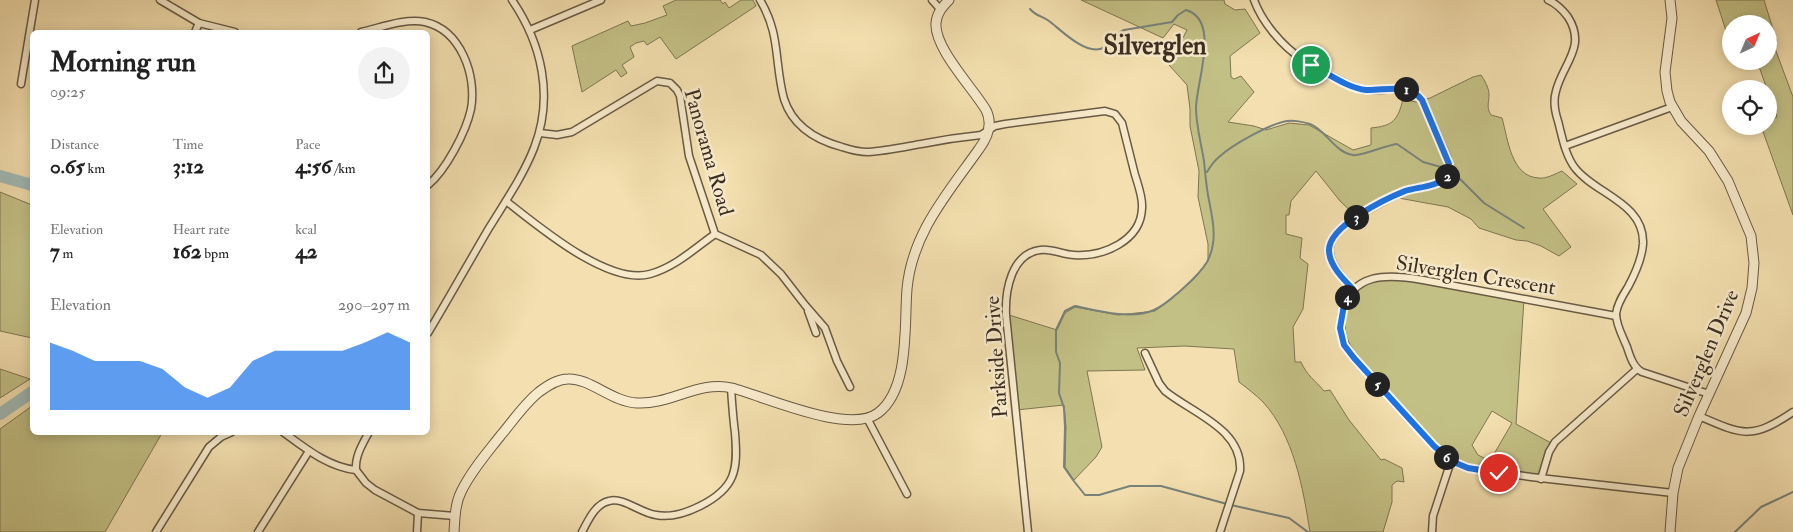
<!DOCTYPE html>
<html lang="en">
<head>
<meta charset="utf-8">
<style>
	:root { --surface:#fff; --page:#f2f2f2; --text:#222; --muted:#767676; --accent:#1a73e8 }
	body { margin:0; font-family:"IM FELL Double Pica",serif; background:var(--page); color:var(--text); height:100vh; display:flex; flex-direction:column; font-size:19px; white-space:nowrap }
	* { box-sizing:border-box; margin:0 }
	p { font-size:16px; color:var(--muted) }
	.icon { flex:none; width:28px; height:28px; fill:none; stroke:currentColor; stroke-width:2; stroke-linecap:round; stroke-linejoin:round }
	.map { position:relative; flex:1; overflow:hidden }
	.panel { position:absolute; left:30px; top:30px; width:400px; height:405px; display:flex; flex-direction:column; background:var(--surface); border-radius:8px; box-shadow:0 2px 12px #0003 }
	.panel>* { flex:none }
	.needle { width:32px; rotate:44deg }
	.controls { position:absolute; left:1722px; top:15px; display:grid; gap:10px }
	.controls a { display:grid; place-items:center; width:55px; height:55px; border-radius:50%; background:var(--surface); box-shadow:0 2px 12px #0003; font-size:25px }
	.pin { position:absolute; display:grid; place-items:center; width:42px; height:42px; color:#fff; margin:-21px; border:2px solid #fff; border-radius:50%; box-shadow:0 1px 5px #0007 }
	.km { position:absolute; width:25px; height:25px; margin:-12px; border-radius:50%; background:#222; color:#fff; font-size:14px; line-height:25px; text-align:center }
	.round { display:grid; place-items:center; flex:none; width:52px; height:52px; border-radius:26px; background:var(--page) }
	.headline { display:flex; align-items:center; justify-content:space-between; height:85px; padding:0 20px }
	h1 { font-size:28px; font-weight:800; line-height:38px }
	.figures { display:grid; grid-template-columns:repeat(3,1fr); gap:8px; height:85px; padding:5px 20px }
	.figures div { display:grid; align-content:center }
	.figures b { font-size:21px; font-weight:800 }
	.figures small { font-size:14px; font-weight:400 }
	.figures p { font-size:14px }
	.chart { height:140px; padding:10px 20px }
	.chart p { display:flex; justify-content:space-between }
	.chart svg { width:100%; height:90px; margin-top:5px; fill:var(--accent); opacity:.7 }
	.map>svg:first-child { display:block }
</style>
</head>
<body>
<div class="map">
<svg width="1793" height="532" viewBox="0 0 1793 532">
	<rect width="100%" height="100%" fill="#f3dfaf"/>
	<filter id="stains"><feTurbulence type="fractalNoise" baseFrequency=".004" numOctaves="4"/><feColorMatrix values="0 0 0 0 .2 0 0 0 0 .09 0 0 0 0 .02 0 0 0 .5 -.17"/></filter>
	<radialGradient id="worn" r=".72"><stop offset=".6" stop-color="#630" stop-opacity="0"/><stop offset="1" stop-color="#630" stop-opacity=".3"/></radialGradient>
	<g fill="#c3c085" stroke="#7e7653" fill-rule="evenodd">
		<path d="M676,0H720L723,4L725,2L729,8L741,0H753L756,6L676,59L660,37L647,45L644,41L636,43L630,47L634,57L622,65L627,73L621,77L616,70L582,92L572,46L628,21L631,26L645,23L667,15L663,6Z"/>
		<path d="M1081,0H1224L1225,4L1235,10L1245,9L1260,33L1230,56L1231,77L1234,79L1241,76L1254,92L1228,122L1254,126L1266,130L1289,123L1309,125L1353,150L1371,145V128C1393,126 1398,120 1403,99L1416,102L1430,98L1473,77L1481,75C1485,81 1489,88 1489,95C1489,103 1486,107 1491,115L1502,118C1508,139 1511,177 1539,178C1546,179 1555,174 1562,171L1577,184L1543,209L1571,247L1559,256L1541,246L1527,241L1516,240L1479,228L1471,219L1448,207L1393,197L1357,217L1340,201L1316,171L1291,201L1289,215H1286V234L1302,238L1300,258L1308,264L1303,309L1293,327L1295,362H1301C1307,376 1315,380 1324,391L1330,390L1349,420L1381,460L1384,459L1402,468L1404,482L1397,481L1392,485V502L1383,532H1310C1303,488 1294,436 1263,402C1256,395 1247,388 1239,382L1234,349L1184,346L1137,348L1145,370L1087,371L1102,447L1096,457L1074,480L1065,467L1066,427L1064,405L1016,410L1006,314L1057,330L1065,313L1075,307L1118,315L1155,311L1169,301L1193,280L1208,261V244L1198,197L1199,171L1190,126V109L1187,85L1169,65L1187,30L1174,24L1163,38Z"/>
		<path d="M1716,0H1764L1777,42L1773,43L1793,97V215L1761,126H1769V121L1777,117L1769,94V89H1767L1757,61H1769V24H1731V46Z"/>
		<path d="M0,192L32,205V338L0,331Z"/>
		<path d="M1383,276L1524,299L1516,424L1553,444L1541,479L1514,475L1450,461L1346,348L1342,313L1360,284ZM1492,411L1512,423L1490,461L1478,455L1472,445Z"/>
		<path d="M0,369L30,379L0,398Z"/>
		<path d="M32,406V432L162,433L105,532H0V429Z"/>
	</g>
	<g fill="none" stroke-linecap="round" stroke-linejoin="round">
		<g stroke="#78827b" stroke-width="2">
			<path d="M1030,9C1036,16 1042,16 1049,21C1061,30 1083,53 1100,49C1110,47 1115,34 1124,30L1172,22L1178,15L1186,10C1221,20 1196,83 1196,108C1196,125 1201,143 1204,161C1205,172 1206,183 1208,195C1212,217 1219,240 1207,262C1200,274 1189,283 1179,292C1171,299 1163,306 1154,310C1131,320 1098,311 1075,306L1065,311L1056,330V352L1060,363L1059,393L1064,408L1065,427L1064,467L1073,480L1085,495H1099L1130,486H1161L1227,504"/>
			<path d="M1207,172C1210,167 1214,161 1219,157C1232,145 1269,124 1287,121C1293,120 1304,122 1310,124C1326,130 1334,152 1353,155C1360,157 1386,145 1397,144L1423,162L1441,167"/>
			<path d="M1457,176L1484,203L1524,228"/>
			<path d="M1231,505L1289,518L1308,532"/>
			<path d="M1735,532L1761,507L1793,492"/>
		</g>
		<g stroke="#a1bab7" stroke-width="12">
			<path d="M0,176L32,185"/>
			<path d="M0,414L32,392"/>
		</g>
		<g stroke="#685a44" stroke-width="9">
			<g id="minor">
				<path d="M160,0L199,23L235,32"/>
				<path d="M760,0C781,35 774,62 784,99C793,127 816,140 842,147C851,150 859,152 868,152C886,151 904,147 921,144C941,140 961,137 981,135L995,126L1005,124L1105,111L1115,114L1122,123C1126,139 1130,155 1134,171C1137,183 1143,196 1142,208C1141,241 1103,257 1074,255C1063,255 1052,248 1040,250C1011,254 1005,291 1006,315L1028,532"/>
				<path d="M932,0L940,9"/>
				<path d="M1254,0C1262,22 1282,46 1302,59C1311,66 1322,70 1332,76C1342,81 1353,88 1364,90C1384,93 1407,81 1422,100L1447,157C1449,165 1450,173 1444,178C1435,187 1419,187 1408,190C1392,196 1378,204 1363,213C1323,237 1318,254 1353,289"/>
				<path d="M1548,0C1557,4 1562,9 1568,17C1587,47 1563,63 1556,91C1553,101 1555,112 1558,121C1562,136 1565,155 1575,168C1595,194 1645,203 1643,244C1642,258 1635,274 1628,287C1623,295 1617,304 1616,314C1616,325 1623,337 1627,347C1630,356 1633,367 1642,372L1709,394"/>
				<path d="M530,30L601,0"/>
				<path d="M195,32L199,23"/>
				<path d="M361,32C380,28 404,18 425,22C461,30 477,76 471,109C466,132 446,170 428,185"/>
				<path d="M21,84L35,0"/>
				<path d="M540,133L557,135L572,132L657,81L670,83L677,90L680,96L689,156L715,234L761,255L781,274L805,305L825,328L837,361L850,387"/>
				<path d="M1565,146L1672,107"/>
				<path d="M506,201C537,225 608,286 650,274C675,267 694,249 715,234"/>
				<path d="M808,311L816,333"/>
				<path d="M1616,316L1423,280C1389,274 1350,271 1342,315C1339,332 1343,344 1354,358L1434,446L1451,461L1455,463L1469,468L1531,477L1673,493"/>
				<path d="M428,333C449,298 469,262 489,228C505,202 523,176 534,148C554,97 542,44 512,0"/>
				<path d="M1145,353L1159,383L1165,391C1192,413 1243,429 1240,471L1220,532"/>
				<path d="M1699,416C1743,435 1751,440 1793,412"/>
				<path d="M867,418L907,494"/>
				<path d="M283,432C305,448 328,467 356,470L366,483L375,490L418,513L455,516"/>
				<path d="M356,470C355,456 362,445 369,432"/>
				<path d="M1541,479L1549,452L1555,442L1637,369"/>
				<path d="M156,532L209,447L221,437L232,432"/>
				<path d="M258,532L309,451"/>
				<path d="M417,532L418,513"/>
				<path d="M582,532C588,521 595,504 609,501C624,497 640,513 656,515C671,518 686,513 700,506C736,488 738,470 735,433C733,418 732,403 731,388"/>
				<path d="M1432,532L1433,516L1451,461"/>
			</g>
		</g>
		<g stroke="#685a44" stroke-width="11">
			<g id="tertiary">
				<path d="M1670,0L1672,18L1665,72L1667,91L1670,102L1681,121L1709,151L1728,181L1751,236L1754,263L1752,288L1746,313L1699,416L1678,468L1673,493L1670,532"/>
				<path d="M454,532C455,518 455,504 461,492C471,471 487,453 501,435C513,421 524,404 539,392C547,386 557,379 568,379C590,378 612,402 637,403C670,405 699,380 732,388C766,397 849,435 878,413C910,389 904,325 907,289C912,233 948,193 979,149C988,137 993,124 986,110C973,88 934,48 936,23C937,13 942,7 949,0"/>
			</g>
		</g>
		<use href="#minor" stroke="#f7eacb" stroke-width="6"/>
		<use href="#tertiary" stroke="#f7eacb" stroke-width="9"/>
	</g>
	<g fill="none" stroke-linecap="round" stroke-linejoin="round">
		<g stroke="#fff" stroke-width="10">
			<path id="route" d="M1311,65C1328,73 1347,88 1366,90C1385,91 1408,82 1422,100L1449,164C1449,169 1448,174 1445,178C1436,187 1417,187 1405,191C1385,199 1329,226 1329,250C1329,265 1343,279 1353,289L1344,305L1340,328L1344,345L1354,358L1434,446L1451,461L1468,468L1499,473"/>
		</g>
		<use href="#route" stroke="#1a73e8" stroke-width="6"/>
	</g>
	<g text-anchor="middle" stroke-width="5" stroke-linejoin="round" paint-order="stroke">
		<g font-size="21" fill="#3a2d21" stroke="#f7eacb">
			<text transform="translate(709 152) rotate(74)" y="7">Panorama Road</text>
			<text transform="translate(1476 275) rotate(9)" y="7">Silverglen Crescent</text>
			<text transform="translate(1706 353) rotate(-67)" y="7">Silverglen Drive</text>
			<text transform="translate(996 357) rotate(-94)" y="7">Parkside Drive</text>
		</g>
		<g font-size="26" font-weight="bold" fill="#3a2d21" stroke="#f7eacb">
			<text x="1155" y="54">Silverglen</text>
		</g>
	</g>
	<rect width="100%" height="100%" filter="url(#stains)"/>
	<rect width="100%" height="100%" fill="url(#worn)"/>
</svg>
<div class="controls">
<a><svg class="needle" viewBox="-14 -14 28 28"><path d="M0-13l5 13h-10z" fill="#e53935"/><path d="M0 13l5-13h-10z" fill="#767676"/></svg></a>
<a><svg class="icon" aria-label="locate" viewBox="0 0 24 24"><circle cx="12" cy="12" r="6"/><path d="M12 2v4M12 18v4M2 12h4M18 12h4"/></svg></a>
</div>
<div class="pin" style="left:1311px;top:65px;background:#1e9e55"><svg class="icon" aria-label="arrive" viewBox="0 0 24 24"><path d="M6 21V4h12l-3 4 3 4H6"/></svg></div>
<div class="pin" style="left:1499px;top:473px;background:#d93025"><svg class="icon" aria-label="check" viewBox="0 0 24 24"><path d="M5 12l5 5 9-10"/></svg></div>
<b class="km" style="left:1406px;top:89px">1</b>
<b class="km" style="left:1447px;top:176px">2</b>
<b class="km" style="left:1356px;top:217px">3</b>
<b class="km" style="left:1347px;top:297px">4</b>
<b class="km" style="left:1377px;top:384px">5</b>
<b class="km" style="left:1446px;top:457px">6</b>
<section class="panel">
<div class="headline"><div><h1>Morning run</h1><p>09:25</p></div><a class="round"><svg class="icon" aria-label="share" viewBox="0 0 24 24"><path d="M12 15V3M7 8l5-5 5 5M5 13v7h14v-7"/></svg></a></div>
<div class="figures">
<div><p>Distance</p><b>0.65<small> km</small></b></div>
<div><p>Time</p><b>3:12</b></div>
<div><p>Pace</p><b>4:56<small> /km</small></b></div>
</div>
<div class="figures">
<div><p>Elevation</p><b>7<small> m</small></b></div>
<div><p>Heart rate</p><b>162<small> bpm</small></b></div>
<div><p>kcal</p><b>42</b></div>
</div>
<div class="chart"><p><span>Elevation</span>290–297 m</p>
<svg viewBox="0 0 160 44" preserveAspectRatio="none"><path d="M0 44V11L10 15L20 20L30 20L40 20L50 24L60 33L70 38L80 33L90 20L100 15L110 15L120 15L130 15L140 11L150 6L160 11V44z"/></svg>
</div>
</section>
</div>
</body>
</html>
